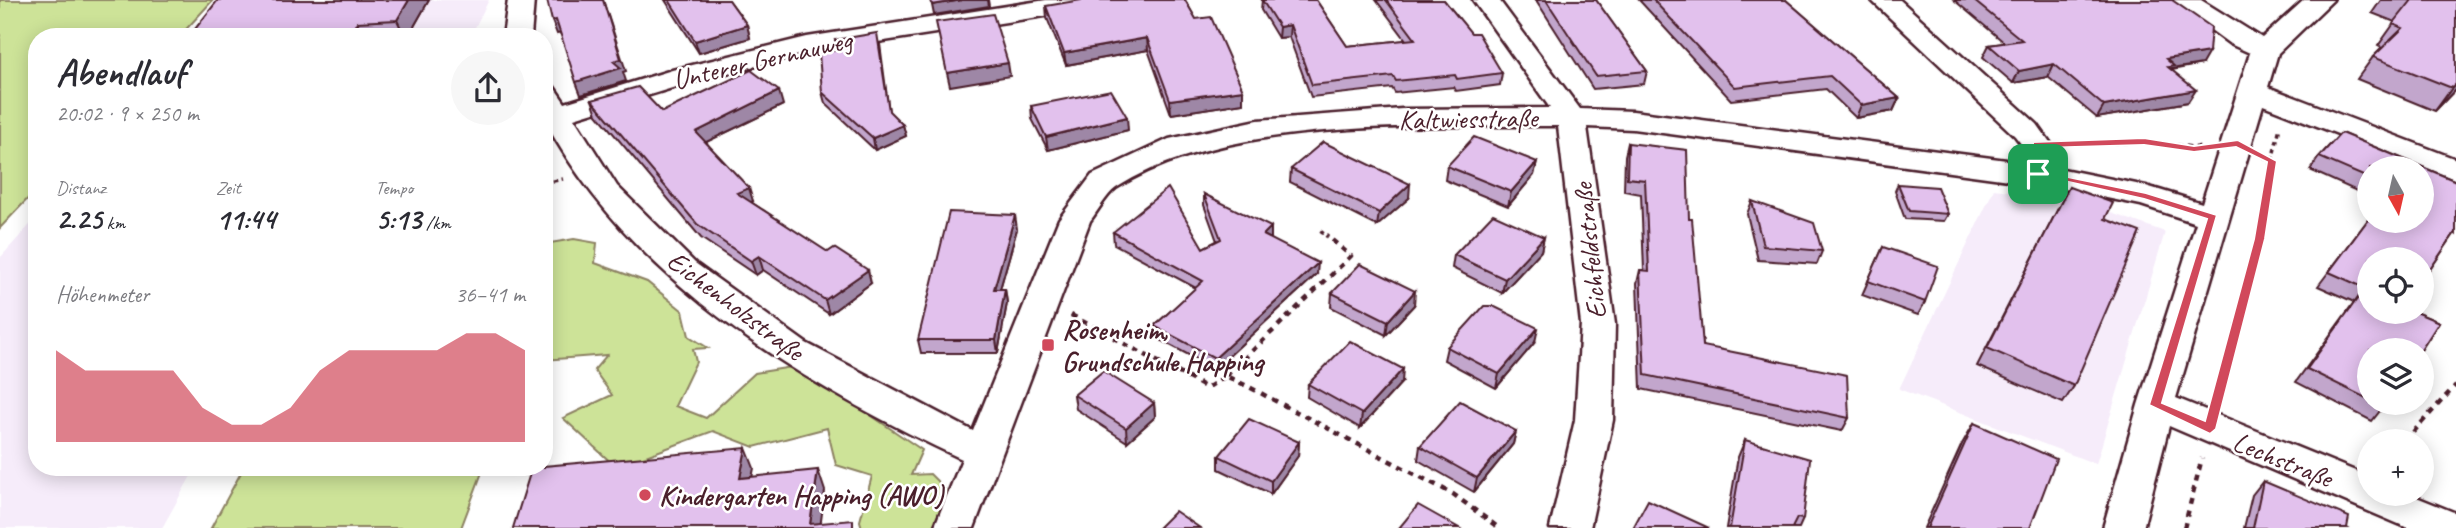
<!DOCTYPE html>
<html lang="de">
<head>
<meta charset="utf-8">
<style>
	:root { --surface:#fff; --page:#f7f7f7; --text:#2b2b33; --muted:#7c7c81; --accent:#d1495b }
	body { margin:0; font-family:Caveat,sans-serif; background:var(--page); color:var(--text); height:100vh; display:flex; flex-direction:column; font-size:26px; white-space:nowrap }
	* { box-sizing:border-box; margin:0 }
	p { font-size:23px; color:var(--muted) }
	.icon { flex:none; width:38px; height:38px; fill:none; stroke:currentColor; stroke-width:2; stroke-linecap:round; stroke-linejoin:round }
	.map { position:relative; flex:1; overflow:hidden }
	.panel { position:absolute; left:28px; top:28px; width:525px; height:448px; display:flex; flex-direction:column; background:var(--surface); border-radius:28px; box-shadow:0 4px 18px #0003 }
	.panel>* { flex:none }
	.needle { width:46px; rotate:172deg }
	.controls { position:absolute; left:2357px; top:156px; display:grid; gap:14px }
	.controls a { display:grid; place-items:center; width:77px; height:77px; border-radius:50%; background:var(--surface); box-shadow:0 4px 18px #0003; font-size:35px }
	.pin { position:absolute; display:grid; place-items:center; width:60px; height:60px; color:#fff; margin:-30px; border-radius:14px; box-shadow:0 4px 10px #0006 }
	.round { display:grid; place-items:center; flex:none; width:74px; height:74px; border-radius:37px; background:var(--page) }
	.head { display:flex; align-items:center; justify-content:space-between; height:119px; padding:0 28px }
	h1 { font-size:38px; font-weight:700; line-height:52px }
	.metrics { display:grid; grid-template-columns:repeat(3,1fr); gap:10px; height:119px; padding:7px 28px }
	.metrics div { display:grid; align-content:center }
	.metrics b { font-size:30px; font-weight:700 }
	.metrics small { font-size:19px; font-weight:400 }
	.metrics p { font-size:19px }
	.chart { height:196px; padding:14px 28px }
	.chart p { display:flex; justify-content:space-between }
	.chart svg { width:100%; height:126px; margin-top:7px; fill:var(--accent); opacity:.7 }
	.map>svg:first-child { display:block }
</style>
</head>
<body>
<div class="map">
<svg width="2456" height="528" viewBox="0 0 2456 528">
	<rect width="100%" height="100%" fill="#fff"/>
	<filter id="ink" filterUnits="userSpaceOnUse"><feTurbulence type="fractalNoise" baseFrequency=".0143" numOctaves="2"/><feDisplacementMap in="SourceGraphic" scale="14" xChannelSelector="R" yChannelSelector="G"/><feConvolveMatrix kernelMatrix="1 2 1 2 8 2 1 2 1" color-interpolation-filters="sRGB"/></filter>
	<g filter="url(#ink)">
		<g fill="#f6ecfa">
			<path d="M230,0H489L470,37H197Z"/>
			<path d="M1994,189L2074,200L2165,232L2096,464L1899,389Z"/>
			<path d="M37,217V467H196L162,528H0V258Z"/>
		</g>
		<g fill="#cde398" stroke="#8c8162" stroke-width="2">
			<path d="M0,0H213L179,37H37V189L0,228Z"/>
			<path d="M574,239L597,243L595,263L647,282L683,311L689,336L708,348L693,349L696,362L675,406L706,418L755,373L798,366L922,450L911,475L930,474L952,496L940,528H862L860,521L872,476L836,465L827,428L754,447L713,431L616,467L563,418L612,395L594,370L607,355L544,360V244Z"/>
			<path d="M244,467H484L461,528H211Z"/>
		</g>
		<g fill="none" stroke-linecap="round" stroke-linejoin="round">
			<g stroke="#4a1f2b" stroke-width="5">
				<g id="minor">
					<path d="M508,0H534L531,37H503Z"/>
					<path d="M1046,0H1110L1106,6L1097,8L807,53L692,82L574,118L617,186L695,263L806,343L973,431L1059,219L1092,175L1169,139L1258,120L1402,109L1550,108L1473,0H1499L1580,109L1633,111L2022,162V145L2015,136L1871,0H1900L2037,124L2052,145L2053,167L2146,186L2202,203L2250,53L2230,44L2170,0H2201L2262,38L2304,0H2333L2278,53L2268,87L2456,159V180L2263,105L2176,398L2370,477V494H2409L2456,513V528H2408L2169,426L2143,528H2103L2138,405L2196,223L2141,205L2038,184L1633,129L1587,127L1615,324L1613,420L1590,528H1550L1575,420L1581,324L1558,126C1428,127 1227,116 1116,188C1106,195 1098,211 1090,221L974,528H934L962,459C801,384 631,281 545,121C541,114 544,94 544,84L554,87L565,103L672,70L807,37Z"/>
				</g>
			</g>
			<g stroke="#4a1f2b" stroke-width="3.5" stroke-dasharray="4.5 4.5" stroke-linecap="butt">
				<path d="M2069,144L2144,142L2203,148"/>
				<path d="M2272,161L2280,127"/>
				<path d="M544,183L563,179"/>
				<path d="M1320,231L1328,237"/>
				<path d="M2260,237L2272,161L2264,157"/>
			</g>
			<g stroke="#4a1f2b" stroke-width="4.5" stroke-dasharray="6 6" stroke-linecap="butt">
				<path d="M1071,315L1207,388L1226,376L1249,387L1453,494L1499,528"/>
				<path d="M1226,376L1351,256L1326,235"/>
				<path d="M2218,399L2261,235"/>
				<path d="M2405,441L2456,385"/>
				<path d="M2184,528L2202,458"/>
			</g>
			<use href="#minor" fill="#fff" fill-rule="evenodd"/>
		</g>
		<g fill="#c2a6cc" stroke="#4a1f2b" stroke-width="2">
			<path d="M218,0H429L408,37H189Z"/>
			<path d="M665,0H729L747,25L750,38L699,53Z"/>
			<path d="M1185,0L1243,103L1171,114L1148,50L1066,65L1047,18L1046,6Z"/>
			<path d="M1262,0H1316L1347,46L1406,40L1376,0H1444L1502,73L1500,85L1456,91L1454,87L1395,93L1392,88L1311,97L1289,37L1278,38L1261,10Z"/>
			<path d="M1536,0H1596L1647,71L1644,84L1593,89Z"/>
			<path d="M1639,0H1786L1899,98L1893,111L1856,118L1826,89L1731,100Z"/>
			<path d="M1954,0H2172L2202,64L2172,70L2188,102L2097,118L2048,77L2013,83L1983,57L1989,45L2005,43Z"/>
			<path d="M2381,0H2456V89L2435,111L2357,79L2373,57L2382,48L2378,46L2395,22L2372,13Z"/>
			<path d="M835,40L880,44L889,112L903,125L906,136L875,150L825,103L822,92L837,50Z"/>
			<path d="M592,100L662,112L783,105L706,142L753,201L751,202L871,283L829,314L763,270L756,275L701,238L597,114Z"/>
			<path d="M1031,106L1128,130L1048,150L1032,119Z"/>
			<path d="M2341,133L2456,181V234L2455,233L2422,281V259H2370V312H2415L2439,322L2421,350H2370V402H2387L2372,421L2296,382L2354,302L2318,286L2370,217V220H2422V168H2370V197L2310,170L2319,157Z"/>
			<path d="M1628,143L1689,219L1703,346L1849,418L1842,431L1641,389L1637,283L1640,270H1644L1641,194L1624,191L1625,156Z"/>
			<path d="M1537,162L1534,175L1508,206L1445,180L1447,166Z"/>
			<path d="M1291,169L1409,198L1377,226L1290,182Z"/>
			<path d="M1898,184L1948,214L1944,221L1905,219L1895,191Z"/>
			<path d="M2069,187L2105,219L2074,386L2063,403L1977,366Z"/>
			<path d="M1204,194L1271,239L1317,274L1215,369L1155,337L1154,326L1196,288L1114,244L1113,232L1203,248L1217,241L1204,205Z"/>
			<path d="M1752,201L1822,251L1817,264L1758,260L1747,214Z"/>
			<path d="M1017,229L1000,289H1005L1007,303L998,353H921L918,340Z"/>
			<path d="M1544,237L1541,251L1502,293L1452,268L1454,255Z"/>
			<path d="M1883,247L1925,302L1918,315L1862,295Z"/>
			<path d="M1332,293L1414,305L1386,335L1331,307Z"/>
			<path d="M1535,342L1496,388L1444,360L1447,347Z"/>
			<path d="M1402,382L1360,428L1307,397L1308,384Z"/>
			<path d="M1074,395L1154,403L1155,417L1127,442L1076,409Z"/>
			<path d="M1974,423L2030,528H1924L1962,444Z"/>
			<path d="M1516,431L1513,444L1474,492L1418,460L1420,446Z"/>
			<path d="M1745,440L1803,519L1799,528H1726L1738,457Z"/>
			<path d="M1299,442L1298,456L1271,494L1219,469V456Z"/>
			<path d="M2263,481L2347,528H2244L2252,495Z"/>
		</g>
		<g fill="#9e87a6" stroke="#4a1f2b" stroke-width="2">
			<path d="M409,0H429L408,37H405L397,20Z"/>
			<path d="M603,0L626,71L623,72L626,81L581,95L576,82Z"/>
			<path d="M962,0H988L989,6L934,15L932,5Z"/>
			<path d="M556,20L561,33L557,34L552,21Z"/>
			<path d="M357,22L364,37H348Z"/>
			<path d="M747,25L750,38L699,53L695,41Z"/>
			<path d="M1290,25L1289,37L1278,38L1279,27Z"/>
			<path d="M1147,38L1148,50L1066,65L1064,53Z"/>
			<path d="M2209,52L2202,64L2172,69L2167,78L2166,59Z"/>
			<path d="M1008,63L1010,76L950,86L947,73Z"/>
			<path d="M2054,64L2048,77L2013,83L2019,71Z"/>
			<path d="M2456,84V89L2435,111L2452,88Z"/>
			<path d="M1243,90V103L1171,114L1170,100Z"/>
			<path d="M2196,90L2188,102L2097,118L2104,106Z"/>
			<path d="M779,91L783,105L700,145L696,132Z"/>
			<path d="M1899,98L1893,111L1856,118L1861,105Z"/>
			<path d="M1127,117L1128,130L1048,150L1046,137Z"/>
			<path d="M903,125L906,136L875,150L873,138Z"/>
			<path d="M1537,162L1534,175L1508,206L1511,192Z"/>
			<path d="M1410,184L1409,198L1377,226L1379,213Z"/>
			<path d="M749,188L753,201L742,207L737,193Z"/>
			<path d="M1015,215L1017,229L996,303L994,289Z"/>
			<path d="M1271,227V239L1263,235Z"/>
			<path d="M1544,237L1541,251L1502,293L1505,279Z"/>
			<path d="M759,256L763,270L756,275L751,261Z"/>
			<path d="M1318,263L1317,274L1215,369V358Z"/>
			<path d="M868,270L871,283L829,314L825,300Z"/>
			<path d="M1005,289L1007,303L998,353L996,340Z"/>
			<path d="M1415,291L1414,305L1386,335L1388,321Z"/>
			<path d="M1538,328L1535,342L1496,388L1499,374Z"/>
			<path d="M1403,369L1402,382L1360,428L1362,414Z"/>
			<path d="M1154,403L1155,417L1127,442L1126,428Z"/>
			<path d="M1516,431L1513,444L1474,492L1477,478Z"/>
			<path d="M1299,442L1298,456L1271,494V481Z"/>
			<path d="M746,448L754,468L748,498L740,478Z"/>
			<path d="M818,470L825,491L820,528L810,524Z"/>
		</g>
		<g fill="#e2c1ed" stroke="#4a1f2b" stroke-width="2">
			<path d="M218,0H409L397,20L357,22L348,37H189Z"/>
			<path d="M547,0H603L621,59L613,61L621,68L576,82L556,20L552,21Z"/>
			<path d="M669,0H729L747,25L695,41Z"/>
			<path d="M931,0H962L932,5Z"/>
			<path d="M1081,0H1185L1196,19L1211,17L1243,90L1170,100L1147,38L1064,53L1046,6Z"/>
			<path d="M1262,0H1316L1347,46L1415,39L1386,0H1444L1471,33H1478L1502,73L1457,79L1455,75L1396,81L1393,76L1312,85L1290,25L1279,27Z"/>
			<path d="M1546,0H1596L1647,71L1596,76Z"/>
			<path d="M1653,0H1786L1899,98L1861,105L1830,76L1735,87Z"/>
			<path d="M1973,0H2172L2211,27L2209,52L2166,59L2174,66L2168,67L2196,90L2104,106L2054,64L2019,71L1989,45L2022,40Z"/>
			<path d="M2411,0H2456V84L2452,88L2373,57L2403,28L2393,24L2412,0Z"/>
			<path d="M993,14L1008,63L947,73L936,22Z"/>
			<path d="M877,33L889,111L903,125L873,138L822,92L819,53L838,50L835,40Z"/>
			<path d="M751,70L779,91L696,132L749,188L737,193L828,252L834,248L868,270L825,300L759,256L751,261L697,224L592,100L638,87L662,112Z"/>
			<path d="M1111,90L1127,117L1046,137L1031,106Z"/>
			<path d="M2341,133L2456,181V231L2422,281V259H2370V312H2415L2439,322L2421,350H2370V400L2307,369L2365,288L2329,272L2370,217V220H2422V168H2370V179L2319,157Z"/>
			<path d="M1474,137L1537,162L1511,192L1447,166Z"/>
			<path d="M1323,142L1410,184L1379,213L1291,169Z"/>
			<path d="M1628,143L1687,150L1689,219H1692L1703,346L1847,375L1849,418L1645,375L1640,270L1649,271L1645,180L1627,178Z"/>
			<path d="M1898,184L1937,187L1948,214L1909,211Z"/>
			<path d="M2069,187L2113,203L2105,219L2140,232L2074,386L1987,348Z"/>
			<path d="M1168,188L1203,248L1221,239L1204,194L1271,227L1263,235L1318,263L1215,358L1154,326L1203,281L1113,232Z"/>
			<path d="M1752,201L1814,223L1822,251L1763,246Z"/>
			<path d="M949,212L1015,215L994,289H1005L996,340H918Z"/>
			<path d="M1493,214L1544,237L1505,279L1454,255Z"/>
			<path d="M1883,247L1938,266L1925,302L1868,281Z"/>
			<path d="M1360,264L1415,291L1388,321L1332,293Z"/>
			<path d="M1484,306H1493L1538,328L1499,374L1447,347Z"/>
			<path d="M1350,341L1403,369L1362,414L1308,384Z"/>
			<path d="M1103,371L1154,403L1126,428L1074,395Z"/>
			<path d="M1460,401L1516,431L1477,478L1420,446Z"/>
			<path d="M2375,402H2387L2384,407Z"/>
			<path d="M1249,419L1299,442L1271,481L1219,456Z"/>
			<path d="M1974,423L2056,459L2030,528H1927Z"/>
			<path d="M1745,440L1810,459L1803,519L1797,518L1792,528H1730Z"/>
			<path d="M746,448L740,478L818,470L810,524L853,520V528H513L532,467H544V466Z"/>
			<path d="M2263,481L2349,517L2347,528H2253Z"/>
			<path d="M1648,500L1709,528H1633Z"/>
			<path d="M1418,505L1459,528H1399Z"/>
			<path d="M1175,511L1200,528H1158Z"/>
		</g>
	</g>
	<path fill="#d1495b" stroke="#fff" stroke-width="2" fill-rule="evenodd" d="M2144,138L2194,146L2238,140L2277,161L2265,239L2216,429L2210,434L2149,405L2207,219L2144,199L2033,174V142ZM2144,145L2194,152L2236,147L2267,162L2254,239L2205,421L2162,403L2217,215L2146,193L2043,172L2042,148Z"/>
	<g fill="#d1495b" stroke="#fff" stroke-width="2.5">
		<rect x="1041" y="338" width="14" height="14" rx="3.5"/>
		<circle cx="645" cy="495" r="7"/>
	</g>
	<g text-anchor="middle" stroke-width="5" stroke-linejoin="round" paint-order="stroke">
		<g font-size="28" fill="#4a1f2b" stroke="#fff">
			<text transform="translate(762 59) rotate(-13)" y="10">Unterer Gernauweg</text>
			<text transform="translate(1468 118) rotate(-1)" y="10">Kaltwiesstraße</text>
			<text transform="translate(1589 251) rotate(-96)" y="10">Eichfeldstraße</text>
			<text transform="translate(736 305) rotate(37)" y="10">Eichenholzstraße</text>
			<text transform="translate(2283 459) rotate(22)" y="10">Lechstraße</text>
		</g>
		<g font-size="28" font-weight="bold" fill="#4a1f2b" stroke="#fff" text-anchor="start">
			<text x="1062" y="339">Rosenheim,<tspan x="1062" dy="32">Grundschule Happing</tspan></text>
			<text x="659" y="505">Kindergarten Happing (AWO)</text>
		</g>
	</g>
</svg>
<div class="controls">
<a><svg class="needle" viewBox="-14 -14 28 28"><path d="M0-13l5 13h-10z" fill="#e53935"/><path d="M0 13l5-13h-10z" fill="#7c7c81"/></svg></a>
<a><svg class="icon" aria-label="locate" viewBox="0 0 24 24"><circle cx="12" cy="12" r="6"/><path d="M12 2v4M12 18v4M2 12h4M18 12h4"/></svg></a>
<a><svg class="icon" aria-label="layers" viewBox="0 0 24 24"><path d="M12 4l9 5-9 5-9-5zM3 14l9 5 9-5"/></svg></a>
<a>+</a>
</div>
<div class="pin" style="left:2038px;top:174px;background:#1e9e55"><svg class="icon" aria-label="arrive" viewBox="0 0 24 24"><path d="M6 21V4h12l-3 4 3 4H6"/></svg></div>
<section class="panel">
<div class="head"><div><h1>Abendlauf</h1><p>20:02 · 9 × 250 m</p></div><a class="round"><svg class="icon" aria-label="share" viewBox="0 0 24 24"><path d="M12 15V3M7 8l5-5 5 5M5 13v7h14v-7"/></svg></a></div>
<div class="metrics">
<div><p>Distanz</p><b>2.25<small> km</small></b></div>
<div><p>Zeit</p><b>11:44</b></div>
<div><p>Tempo</p><b>5:13<small> /km</small></b></div>
</div>
<div class="chart"><p><span>Höhenmeter</span>36–41 m</p>
<svg viewBox="0 0 160 44" preserveAspectRatio="none"><path d="M0 44V12L10 19L20 19L30 19L40 19L50 32L60 38L70 38L80 32L90 19L100 12L110 12L120 12L130 12L140 6L150 6L160 12V44z"/></svg>
</div>
</section>
</div>
</body>
</html>
